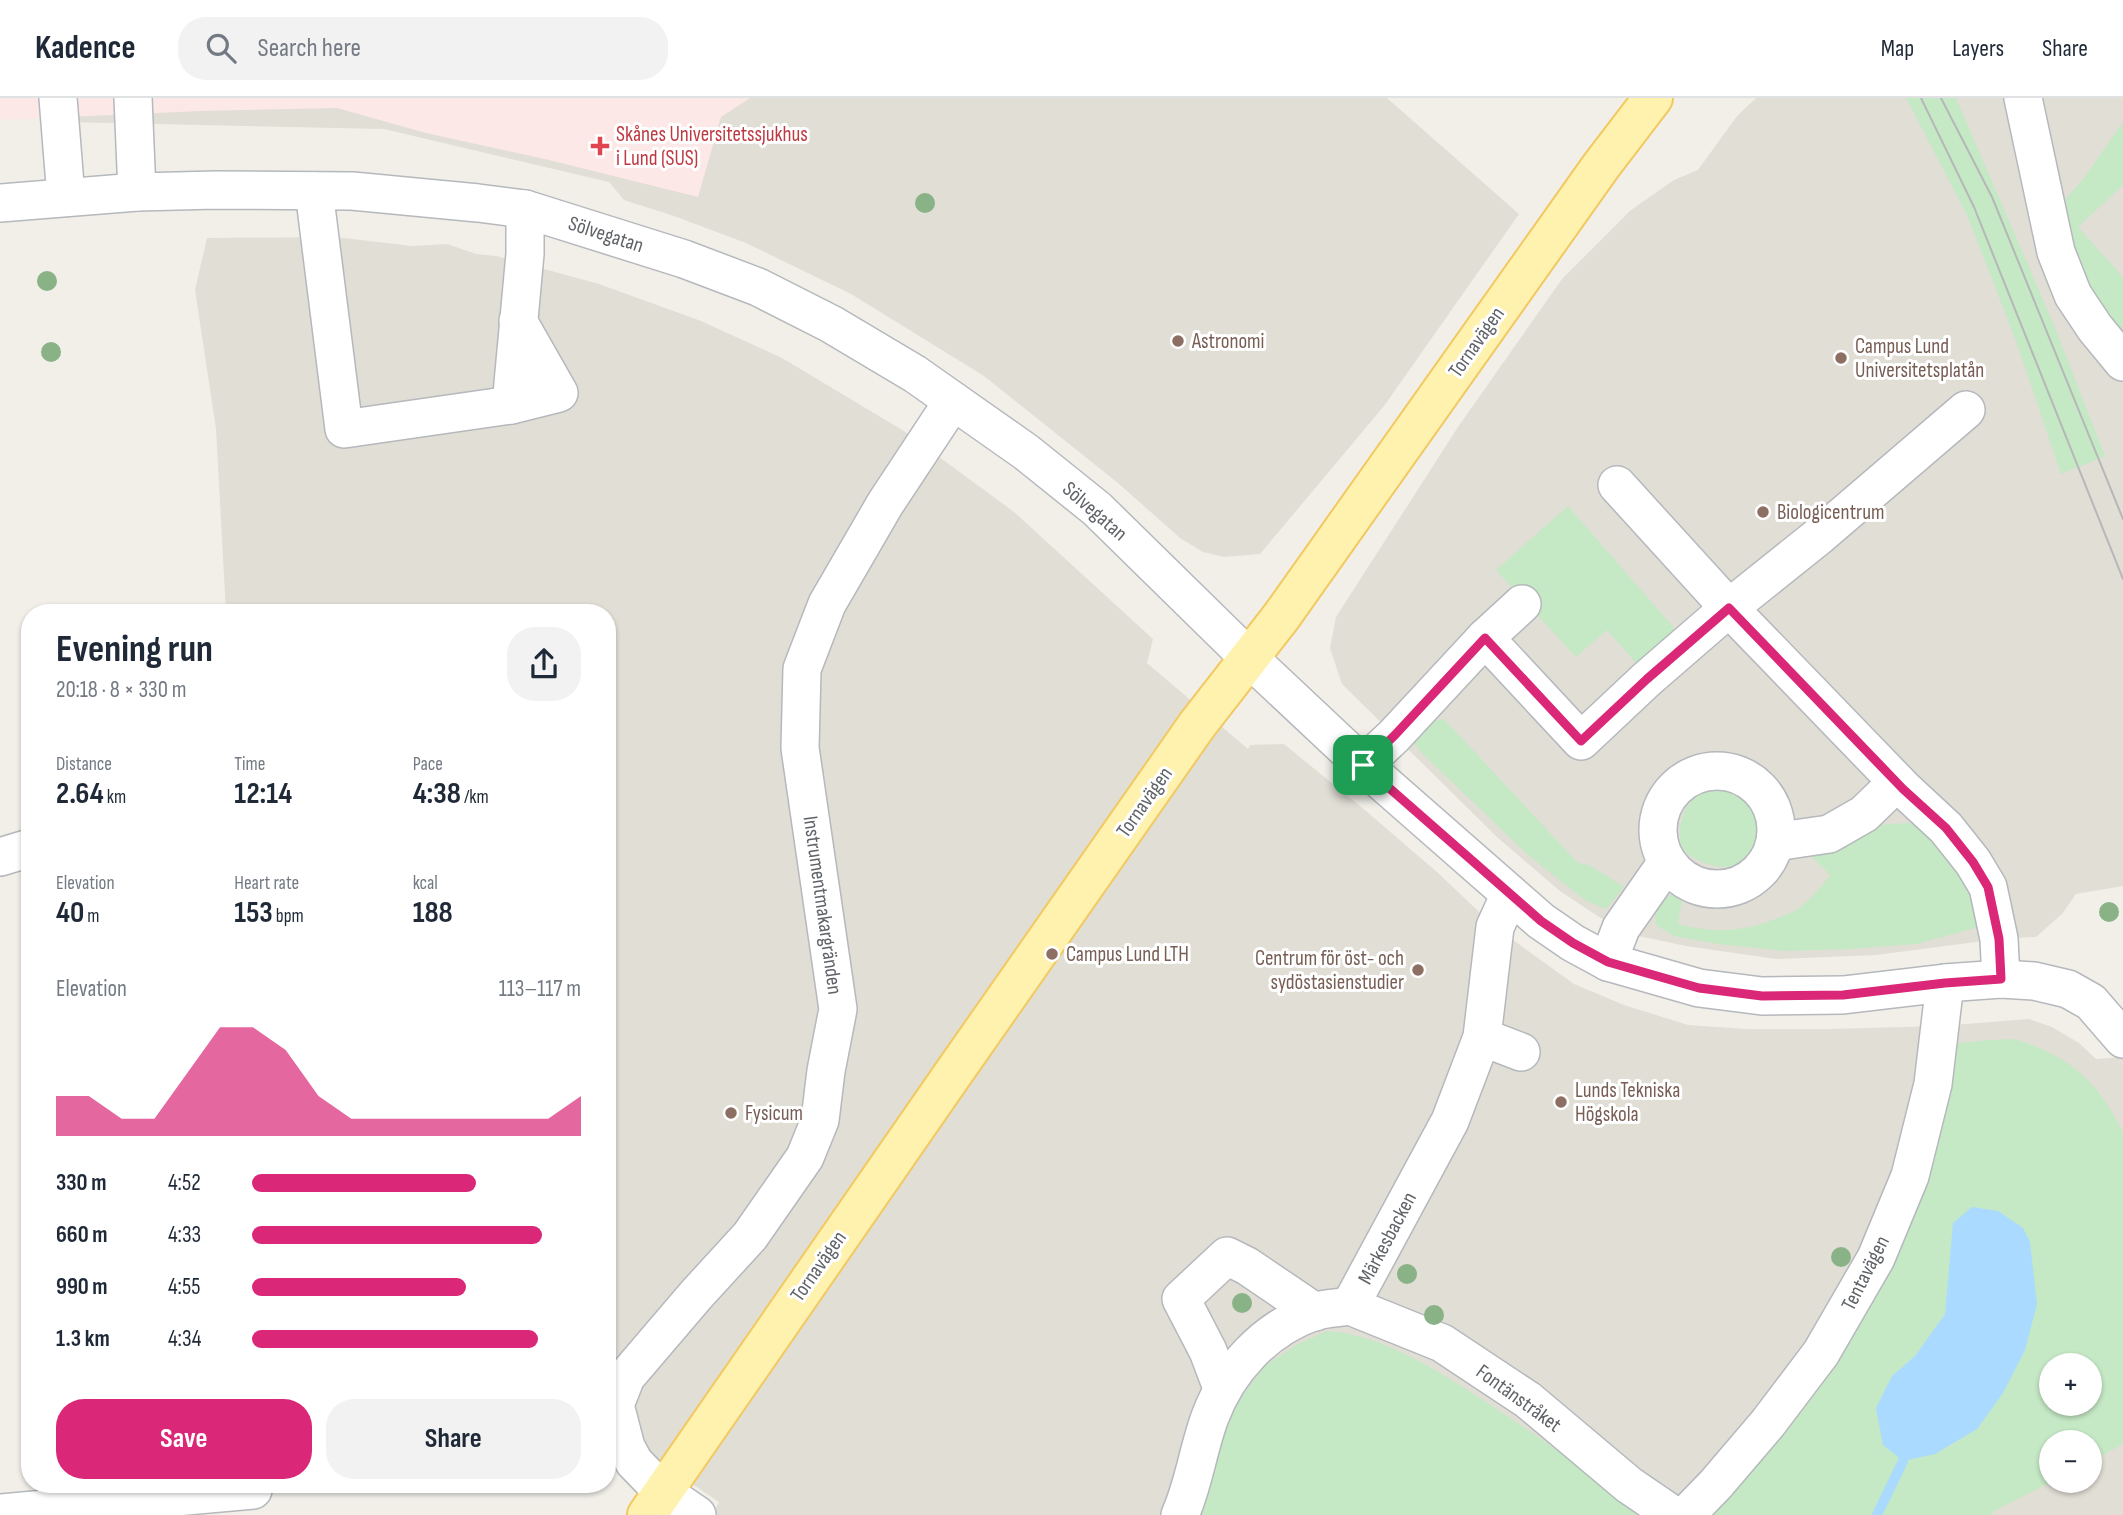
<!DOCTYPE html>
<html lang="en">
<head>
<meta charset="utf-8">
<style>
	:root { --surface:#fff; --page:#f2f2f3; --text:#1f2937; --muted:#747a83; --line:#e0e1e3; --accent:#db2777 }
	body { margin:0; font-family:"Sofia Sans Condensed",sans-serif; background:var(--page); color:var(--text); height:100vh; display:flex; flex-direction:column; font-size:26px; white-space:nowrap }
	* { box-sizing:border-box; margin:0 }
	p { font-size:23px; color:var(--muted) }
	.icon { flex:none; width:38px; height:38px; fill:none; stroke:currentColor; stroke-width:2; stroke-linecap:round; stroke-linejoin:round }
	.map { position:relative; flex:1; overflow:hidden }
	.panel { position:absolute; left:21px; top:506px; width:595px; height:889px; display:flex; flex-direction:column; background:var(--surface); border-radius:28px; box-shadow:0 2px 5px #0004 }
	.panel>* { flex:none }
	.controls { position:absolute; left:2039px; top:1255px; display:grid; gap:14px }
	.controls a { display:grid; place-items:center; width:63px; height:63px; border-radius:50%; background:var(--surface); box-shadow:0 2px 5px #0004; font-size:35px }
	.pin { position:absolute; display:grid; place-items:center; width:60px; height:60px; color:#fff; margin:-30px; border-radius:14px; box-shadow:0 4px 10px #0006 }
	.round { display:grid; place-items:center; flex:none; width:74px; height:74px; border-radius:28px; background:var(--page) }
	.headline { display:flex; align-items:center; justify-content:space-between; height:119px; padding:0 35px }
	h1 { font-size:38px; font-weight:700; line-height:52px }
	.stats { display:grid; grid-template-columns:repeat(3,1fr); gap:10px; height:119px; padding:7px 35px }
	.stats div { display:grid; align-content:center }
	.stats b { font-size:30px; font-weight:700 }
	.stats small { font-size:19px; font-weight:400 }
	.stats p { font-size:19px }
	.chart { height:196px; padding:14px 35px }
	.chart p { display:flex; justify-content:space-between }
	.chart svg { width:100%; height:126px; margin-top:7px; fill:var(--accent); opacity:.7 }
	.action { display:flex; gap:14px; margin-top:auto; padding:14px 35px }
	.action a { flex:1; height:80px; border-radius:28px; background:var(--accent); color:#fff; font-size:28px; font-weight:700; line-height:80px; text-align:center }
	.action a+a { background:var(--page); color:var(--text) }
	ul { padding:0 35px; list-style:none; font-size:23px }
	li { display:grid; grid-template-columns:112px 84px 1fr; align-items:center; height:52px }
	li i { height:18px; border-radius:9px; background:var(--accent) }
	header { display:flex; align-items:center; gap:42px; box-sizing:border-box; height:98px; padding:0 35px; background:var(--surface); border-bottom:2px solid var(--line) }
	header strong { font-size:33px }
	nav { display:flex; gap:38px; margin-inline-start:auto; font-size:24px }
	.search { width:490px; height:63px; background:var(--page); display:flex; align-items:center; gap:18px; box-sizing:border-box; padding:0 24px; border-radius:28px; color:var(--muted); font-size:26px }
	.map>svg:first-child { display:block }
</style>
</head>
<body>
<header>
<strong>Kadence</strong>
<div class="search"><svg class="icon" aria-label="search" viewBox="0 0 24 24"><circle cx="10" cy="10" r="6"/><path d="M15 15l6 6"/></svg>Search here</div>
<nav><a>Map</a><a>Layers</a><a>Share</a></nav>
</header>
<div class="map">
<svg width="2123" height="1417" viewBox="0 0 2123 1417">
	<rect width="100%" height="100%" fill="#f1efe8"/>
	<g fill="#e1ded6" fill-rule="evenodd">
		<path d="M63,0H1387L1519,116L1384,308L1260,456L1224,459L1203,454L1180,440L1118,385L984,278L851,196L746,145L674,118L624,102L609,84L384,31L64,24Z"/>
		<path d="M1756,0H2123V788L2076,796L2062,816L2036,839L1999,841L1876,857L1776,861L1686,848L1634,837L1599,819L1560,793L1498,740L1342,586L1330,550L1336,519L1458,329L1562,181L1631,112L1674,82L1698,72L1737,18Z"/>
		<path d="M335,139L412,148L447,146L476,156L496,158L599,186L701,223L782,260L904,333L1014,414L1153,541L1147,565L1248,651L1250,647L1284,646L1366,713L1437,774L1495,829L1574,886L1624,907L1688,927L1746,931H1831L1940,928L2029,921L2052,929L2079,945L2096,961L2123,959V1417H712L719,1404L651,1358L607,1350V514H226L216,331L195,192L207,140ZM2051,1267H2090V1306H2051ZM2051,1344H2090V1382H2051Z"/>
	</g>
	<path fill="#fce8e6" d="M0,0H750L721,19L698,99L549,62L426,35L337,10L201,13L0,22Z"/>
	<g fill="#c5e8c5" fill-rule="evenodd">
		<path d="M1906,0H1956L2053,225L2105,358L2061,376L2016,243L1967,117Z"/>
		<path d="M2123,24V87L2078,129L2123,179V260L2096,228L2056,112L2084,80Z"/>
		<path d="M1568,408L1675,531L1636,565L1607,532L1576,559L1496,472Z"/>
		<path d="M1444,621L1578,765L1589,767L1624,789L1606,811L1585,802L1528,757L1424,657L1409,640L1427,625Z"/>
		<path d="M1720,687C1802,692 1760,814 1681,751C1676,719 1687,696 1720,687Z"/>
		<path d="M1923,724L1955,762L1987,827L1916,846L1847,851L1785,853L1718,846L1674,838L1656,827L1655,814L1663,801L1684,790L1678,826C1713,836 1746,834 1780,819C1787,816 1795,814 1800,809C1812,800 1821,789 1830,777L1810,757L1879,727Z"/>
		<path d="M2015,941C2070,959 2097,982 2123,1034V1346L2090,1364V1344H2051V1382L2053,1383L1992,1414L1993,1417H1707L1763,1359L1803,1313L1842,1250L1950,946L1990,942ZM1948,1192L1935,1356L1892,1278L1915,1258L1945,1216ZM2051,1267H2090V1306H2051Z"/>
		<path d="M1327,1233C1382,1237 1431,1269 1477,1298C1536,1336 1591,1377 1648,1417H1193L1220,1339L1237,1305L1265,1268L1298,1246Z"/>
	</g>
	<path fill="#aadaff" d="M1972,1109L1998,1113L2023,1130L2030,1144L2037,1206L2025,1252L2003,1295L1977,1331L1935,1356L1903,1363L1883,1347L1876,1310L1892,1278L1915,1258L1945,1216L1953,1125Z"/>
	<g fill="none" stroke-linecap="round" stroke-linejoin="round">
		<path stroke="#aadaff" stroke-width="10" d="M1877,1417L1903,1363"/>
		<g stroke="#b5b8bc" stroke-width="40">
			<g id="minor">
				<path d="M58,0L66,99"/>
				<path d="M133,0L137,94"/>
				<path d="M2023,0L2056,154L2073,197L2095,230L2123,264"/>
				<path d="M314,93L344,331L511,307L525,156V111"/>
				<path d="M0,105L137,94L216,92L352,93L478,105L525,111L684,161L758,189L831,226L915,276L1026,354L1097,411L1249,560L1363,667L1541,823L1573,845L1608,864L1699,890L1762,898L1843,897L1945,885L2001,881L2034,883L2068,891L2091,904L2123,941"/>
				<path d="M511,307L559,295L518,223"/>
				<path d="M1966,312L1819,438L1729,510L1904,691L1946,730L1973,764L1988,789L1999,841L2001,881"/>
				<path d="M1522,506L1485,540L1581,643L1647,581L1729,510L1617,387"/>
				<path d="M1363,667L1394,638L1485,540"/>
				<circle cx="1717" cy="732" r="59"/>
				<path d="M1775,744L1829,736L1864,716L1897,684"/>
				<path d="M0,759L30,750"/>
				<path d="M1608,864L1621,830L1667,764"/>
				<path d="M1482,939L1521,954"/>
				<path d="M1350,1208L1450,1023L1482,939L1495,829L1510,796"/>
				<path d="M1350,1208L1442,1245L1528,1302L1629,1387L1673,1417"/>
				<path d="M1222,1290L1208,1253L1181,1201L1227,1158L1247,1168L1315,1214"/>
				<path d="M0,1415L253,1392"/>
				<path d="M697,1417L662,1393L634,1364L626,1349L615,1307L626,1279L696,1197L750,1138L805,1059L820,1022L826,973L838,911L800,650L802,571L827,506L885,406L953,303"/>
				<path d="M1180,1417C1194,1386 1198,1351 1210,1319C1228,1271 1265,1231 1313,1214C1325,1210 1338,1210 1350,1208"/>
				<path d="M1686,1417L1716,1386L1768,1325L1821,1255L1876,1160L1910,1078L1933,986L1945,885"/>
			</g>
		</g>
		<g stroke="#f2c960" stroke-width="42">
			<path id="major" d="M647,1417L950,980L1197,627L1281,519L1601,68L1653,0"/>
		</g>
		<use href="#minor" stroke="#fff" stroke-width="37"/>
		<use href="#major" stroke="#fff2af" stroke-width="38"/>
		<g stroke="#b6b7b8" stroke-width="2">
			<path d="M1921,0L1974,109L2123,481"/>
			<path d="M1941,0L1992,99L2123,421"/>
		</g>
	</g>
	<g fill="#89b387">
		<circle cx="925" cy="105" r="10"/>
		<circle cx="47" cy="183" r="10"/>
		<circle cx="51" cy="254" r="10"/>
		<circle cx="2109" cy="814" r="10"/>
		<circle cx="1841" cy="1159" r="10"/>
		<circle cx="1407" cy="1176" r="10"/>
		<circle cx="1242" cy="1205" r="10"/>
		<circle cx="1434" cy="1217" r="10"/>
	</g>
	<g fill="none" stroke-linecap="round" stroke-linejoin="round">
		<g stroke="#fff" stroke-width="14">
			<path id="route" d="M1729,510L1903,691L1946,730L1973,764L1988,789L1999,841L2001,881L1945,885L1843,897L1762,898L1699,890L1608,864L1573,845L1541,823L1363,667L1394,638L1485,540L1581,643L1647,581Z"/>
		</g>
		<use href="#route" stroke="#db2777" stroke-width="9"/>
	</g>
	<path fill="#e0444e" stroke="#fff" stroke-width="2.5" d="M596.5 37.5h7v7h7v7h-7v7h-7v-7h-7v-7h7z"/>
	<g fill="#8d6e63" stroke="#fff" stroke-width="2.5">
		<circle cx="1178" cy="243" r="7"/>
		<circle cx="1841" cy="260" r="7"/>
		<circle cx="1763" cy="414" r="7"/>
		<circle cx="1052" cy="856" r="7"/>
		<circle cx="1418" cy="872" r="7"/>
		<circle cx="1561" cy="1004" r="7"/>
		<circle cx="731" cy="1015" r="7"/>
	</g>
	<g text-anchor="middle" stroke-width="6" stroke-linejoin="round" paint-order="stroke">
		<g font-size="21" fill="#be3a42" stroke="#fff" text-anchor="start">
			<text x="616" y="43">Skånes Universitetssjukhus<tspan x="616" dy="24">i Lund (SUS)</tspan></text>
		</g>
		<g font-size="21" fill="#5f6368" stroke="#fff">
			<text transform="translate(606 136) rotate(18)" y="7">Sölvegatan</text>
			<text transform="translate(1476 244) rotate(-55)" y="7">Tornavägen</text>
			<text transform="translate(1095 413) rotate(41)" y="7">Sölvegatan</text>
			<text transform="translate(1144 704) rotate(-55)" y="7">Tornavägen</text>
			<text transform="translate(823 807) rotate(82)" y="7">Instrumentmakargränden</text>
			<text transform="translate(1387 1140) rotate(-62)" y="7">Märkesbacken</text>
			<text transform="translate(818 1168) rotate(-55)" y="7">Tornavägen</text>
			<text transform="translate(1865 1175) rotate(-63)" y="7">Tentavägen</text>
			<text transform="translate(1519 1300) rotate(36)" y="7">Fontänstråket</text>
		</g>
		<g font-size="21" fill="#785e54" stroke="#fff" text-anchor="start">
			<text x="1192" y="250">Astronomi</text>
			<text x="1855" y="255">Campus Lund<tspan x="1855" dy="24">Universitetsplatån</tspan></text>
			<text x="1777" y="421">Biologicentrum</text>
			<text x="1066" y="863">Campus Lund LTH</text>
			<text x="1404" y="867" text-anchor="end">Centrum för öst- och<tspan x="1404" dy="24">sydöstasienstudier</tspan></text>
			<text x="1575" y="999">Lunds Tekniska<tspan x="1575" dy="24">Högskola</tspan></text>
			<text x="745" y="1022">Fysicum</text>
		</g>
	</g>
</svg>
<div class="controls">
<a>+</a>
<a>−</a>
</div>
<div class="pin" style="left:1363px;top:667px;background:#1e9e55"><svg class="icon" aria-label="arrive" viewBox="0 0 24 24"><path d="M6 21V4h12l-3 4 3 4H6"/></svg></div>
<section class="panel">
<div class="headline"><div><h1>Evening run</h1><p>20:18 · 8 × 330 m</p></div><a class="round"><svg class="icon" aria-label="share" viewBox="0 0 24 24"><path d="M12 15V3M7 8l5-5 5 5M5 13v7h14v-7"/></svg></a></div>
<div class="stats">
<div><p>Distance</p><b>2.64<small> km</small></b></div>
<div><p>Time</p><b>12:14</b></div>
<div><p>Pace</p><b>4:38<small> /km</small></b></div>
</div>
<div class="stats">
<div><p>Elevation</p><b>40<small> m</small></b></div>
<div><p>Heart rate</p><b>153<small> bpm</small></b></div>
<div><p>kcal</p><b>188</b></div>
</div>
<div class="chart"><p><span>Elevation</span>113–117 m</p>
<svg viewBox="0 0 160 44" preserveAspectRatio="none"><path d="M0 44V30L10 30L20 38L30 38L40 22L50 6L60 6L70 14L80 30L90 38L100 38L110 38L120 38L130 38L140 38L150 38L160 30V44z"/></svg>
</div>
<ul>
<li><b>330 m</b>4:52<i style="width:68%"></i></li>
<li><b>660 m</b>4:33<i style="width:88%"></i></li>
<li><b>990 m</b>4:55<i style="width:65%"></i></li>
<li><b>1.3 km</b>4:34<i style="width:87%"></i></li>
</ul>
<div class="action"><a>Save</a><a>Share</a></div>
</section>
</div>
</body>
</html>
